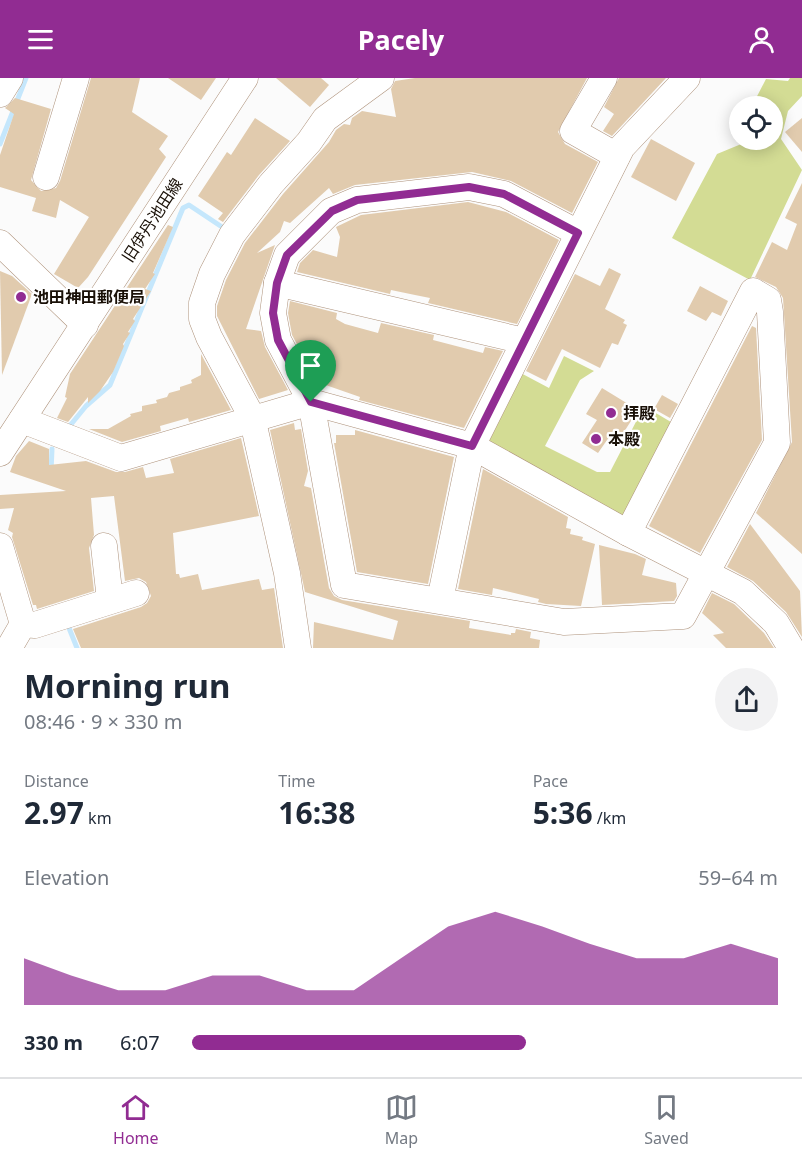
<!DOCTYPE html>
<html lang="en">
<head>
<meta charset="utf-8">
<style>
	:root { --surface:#fff; --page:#f2f2f3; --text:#1f2937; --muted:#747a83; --line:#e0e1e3; --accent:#912c92 }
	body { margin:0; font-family:"Noto Sans","Noto Sans JP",sans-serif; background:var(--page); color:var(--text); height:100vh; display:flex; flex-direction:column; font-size:22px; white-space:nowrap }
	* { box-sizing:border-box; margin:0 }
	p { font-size:20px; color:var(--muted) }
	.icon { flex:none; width:33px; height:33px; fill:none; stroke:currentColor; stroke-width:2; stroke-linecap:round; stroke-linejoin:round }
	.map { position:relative; height:570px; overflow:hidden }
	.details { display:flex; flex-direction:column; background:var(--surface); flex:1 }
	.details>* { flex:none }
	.controls { position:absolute; left:729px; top:18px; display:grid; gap:12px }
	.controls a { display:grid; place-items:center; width:54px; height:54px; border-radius:50%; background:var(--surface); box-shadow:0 3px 15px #0003; font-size:30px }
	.pin { position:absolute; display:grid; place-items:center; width:51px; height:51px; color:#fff; margin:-62px -26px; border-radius:50% 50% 50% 0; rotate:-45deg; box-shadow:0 0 6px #0007 }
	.pin .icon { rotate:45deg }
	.round { display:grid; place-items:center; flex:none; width:63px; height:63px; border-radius:32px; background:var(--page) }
	.overview { display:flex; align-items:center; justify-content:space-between; height:102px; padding:0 24px }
	h1 { font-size:33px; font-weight:700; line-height:45px }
	.stats { display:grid; grid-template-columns:repeat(3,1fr); gap:9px; height:102px; padding:6px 24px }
	.stats div { display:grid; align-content:center }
	.stats b { font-size:30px; font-weight:700 }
	.stats small { font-size:16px; font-weight:400 }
	.stats p { font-size:16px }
	.chart { height:168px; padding:12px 24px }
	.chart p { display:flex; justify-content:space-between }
	.chart svg { width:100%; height:108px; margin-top:6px; fill:var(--accent); opacity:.7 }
	ul { padding:0 24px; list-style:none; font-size:20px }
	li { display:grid; grid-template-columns:96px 72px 1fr; align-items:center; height:45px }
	li i { height:15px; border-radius:8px; background:var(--accent) }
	header { display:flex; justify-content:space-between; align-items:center; height:78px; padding:0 24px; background:var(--accent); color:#fff; font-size:27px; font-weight:700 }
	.tabs { display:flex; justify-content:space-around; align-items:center; height:84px; border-top:2px solid var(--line); background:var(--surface); font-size:16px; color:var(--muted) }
	.tabs a { display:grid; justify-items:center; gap:3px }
	.tabs .active { color:var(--accent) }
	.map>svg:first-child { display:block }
</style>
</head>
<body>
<header><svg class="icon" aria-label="menu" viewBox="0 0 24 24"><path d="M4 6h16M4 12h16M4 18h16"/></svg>Pacely<svg class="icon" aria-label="person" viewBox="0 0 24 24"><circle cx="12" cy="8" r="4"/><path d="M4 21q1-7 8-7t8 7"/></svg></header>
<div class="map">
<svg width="802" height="570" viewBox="0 0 802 570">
	<rect width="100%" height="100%" fill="#fbfbfb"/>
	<g fill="#d3dc94">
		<path d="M790,0H802V18L788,33L781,61L802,92L750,202L672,160L717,76L751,62H772V28H752L766,1L788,3Z"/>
		<path d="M564,278L594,293L580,302L545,368L597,394H610L640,336L649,331L676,347L621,441L488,365L517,293L549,310Z"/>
	</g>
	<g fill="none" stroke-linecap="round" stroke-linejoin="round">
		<g stroke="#c5e7fc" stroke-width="5">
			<path d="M0,66L26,0"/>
			<path d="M68,350L86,328L110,307L183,130L189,127L228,153"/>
			<path d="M51,394L52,371"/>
			<path d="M67,545L77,570"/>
		</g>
	</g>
	<g fill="#e1cbae">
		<path d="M91,0H140L132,34L168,58L159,71L166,79L88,199L78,210L54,196L89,139L60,122L56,140L32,133L36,120L0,109V77L14,36L5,30L15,20L51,31L31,102L41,113L56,110L60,103Z"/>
		<path d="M168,0H216L201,22Z"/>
		<path d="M276,0H321L329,7L310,29Z"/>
		<path d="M415,0H587L558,54L565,66L598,84L572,135L511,103L472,94L355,107L333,116L329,110L290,145L284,143L280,154L257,175L275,167L246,251L261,253L265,269L288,312L259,321L217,238V228L226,202L245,165L283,116L329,64L336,52L344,46L350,47L352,40L362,33L396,39L391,11L395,3Z"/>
		<path d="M619,0H666L612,58L603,53L614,36L604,29Z"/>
		<path d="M255,40L290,63L259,97L223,144L218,141L223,135L198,118L227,74L231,77Z"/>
		<path d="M802,40V74L785,54Z"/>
		<path d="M651,61L695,85L676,123L631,99Z"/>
		<path d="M802,105V476L756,435L792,364L783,220L776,209L755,199L772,164L787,172L797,146L785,140Z"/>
		<path d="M468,124L506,134L559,162L517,246L428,225L430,220L415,217L391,212L390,216L297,194L300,185L313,172L337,179L340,159L336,149L361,137Z"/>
		<path d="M168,147L173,149L153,195L155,196L145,211L151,213L133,241L135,243L128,254L130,255L123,266L124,268L113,294L100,313L88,325V319L68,344L57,340L67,320L65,319L70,296Z"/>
		<path d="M609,190L621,196L605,231L625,242L623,245L627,247L618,267L612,265L600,290L562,271L546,303L526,293L575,196L600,208Z"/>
		<path d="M0,193L12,198L32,216L2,297Z"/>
		<path d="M700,208L728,223L721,238L712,234L706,243L687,233Z"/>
		<path d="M290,223L337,235L336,241L345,246L378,255L381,245L434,257L433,262L483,275L485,269L503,273L464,350L359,322L360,319L317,304L292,257L288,235Z"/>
		<path d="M752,248L756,250L762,362L700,475L649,448Z"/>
		<path d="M201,276L231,332L189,344L188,340L160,348L161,353L122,364L89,351H108L131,338L130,336L142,333V328L157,325L156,322L167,319L169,315L180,312V309L192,305L191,302L201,297Z"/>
		<path d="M602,310L638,332L622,357L614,352L598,375L582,365L597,342L586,336Z"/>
		<path d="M662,317L678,326L670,340L654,331Z"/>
		<path d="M294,345L295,352L301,351L308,393L304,408L311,410L329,510L334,518L342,522L470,543L469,550L511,557V555H515L516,551L531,554L530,560L540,562L539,570H313L314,544L393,562L398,543L305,514L270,352Z"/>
		<path d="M355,352L454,379L428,506L357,494L334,365H336V357H355Z"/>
		<path d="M241,360L259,438L173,455L176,496H179L180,500L198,496L202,512L259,501L262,512L274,510L283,570H81L73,551L141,529L147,525L151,518L146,504L139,500L125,503L114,418L91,420L94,457L89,470L94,513L37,531L36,527H33L12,459L13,455L8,452L14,430L0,431V417L66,413L10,394L16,378L29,363L49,371V387L86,383L116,394H125L143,389L146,400L174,395L170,381Z"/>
		<path d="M483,391L568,439L566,450L571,451L570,456L583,459L582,462L595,466L581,528L546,526L538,524L539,521L493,510L492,517L458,511Z"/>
		<path d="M750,446L800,513L802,559L786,534L753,503L727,489Z"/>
		<path d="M599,467L635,476L646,481L642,497L676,505L677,518L674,523L602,527Z"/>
		<path d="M712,515L734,526L764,555L774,570H726L713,557L724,555L702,535Z"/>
	</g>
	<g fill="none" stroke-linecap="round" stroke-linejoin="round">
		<g stroke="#ae927b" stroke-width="27">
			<g id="minor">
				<path d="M604,0L573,53L617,78"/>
				<path d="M0,16L10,0"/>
				<path d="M46,99L76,0"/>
				<path d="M578,155L504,116L469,109L357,122L331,133L287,177L277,205L273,235L278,262L311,324L344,507L564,544L683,538L777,365L770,234L768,222L753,213L628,455"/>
				<path d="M0,165L85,247"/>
				<path d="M277,205L524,263"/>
				<path d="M22,342L121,380L311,324L472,368L628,455L743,514L776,545L791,570"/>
				<path d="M0,375L245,0"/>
				<path d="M0,468L23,546L9,570"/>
				<path d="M104,468L110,522"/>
				<path d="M440,522L472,368L622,69L687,0"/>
				<path d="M23,546L35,547L136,515"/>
				<path d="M298,570L287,495L252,339L209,259L202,241V225L212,196L232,157L271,106L309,64L325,41L381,0"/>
			</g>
		</g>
		<use href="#minor" stroke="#fff" stroke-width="26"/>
	</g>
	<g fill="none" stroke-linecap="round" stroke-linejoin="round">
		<g stroke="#fff" stroke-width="12">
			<path id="route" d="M469,109L504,116L578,155L472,368L311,324L278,262L273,235L277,205L287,177L332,133L357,122Z"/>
		</g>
		<use href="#route" stroke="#912c92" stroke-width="8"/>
	</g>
	<g fill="#912c92" stroke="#fff" stroke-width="2">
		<circle cx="21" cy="219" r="6"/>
		<circle cx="611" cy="335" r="6"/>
		<circle cx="596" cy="361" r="6"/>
	</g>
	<g text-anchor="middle" stroke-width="4.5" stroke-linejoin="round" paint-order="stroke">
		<g font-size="16" fill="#191007" stroke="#fff">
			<text transform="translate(152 142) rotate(-57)" y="6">旧伊丹池田線</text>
		</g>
		<g font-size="16" font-weight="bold" fill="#191007" stroke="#fff" text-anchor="start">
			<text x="33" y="225">池田神田郵便局</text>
			<text x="623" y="341">拝殿</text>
			<text x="608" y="367">本殿</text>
		</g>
	</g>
</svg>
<div class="controls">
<a><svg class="icon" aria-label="locate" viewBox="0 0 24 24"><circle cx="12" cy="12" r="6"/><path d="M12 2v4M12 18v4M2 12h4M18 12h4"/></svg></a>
</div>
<div class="pin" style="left:311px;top:324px;background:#1e9e55"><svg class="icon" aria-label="arrive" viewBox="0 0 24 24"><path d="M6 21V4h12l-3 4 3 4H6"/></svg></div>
</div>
<section class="details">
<div class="overview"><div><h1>Morning run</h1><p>08:46 · 9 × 330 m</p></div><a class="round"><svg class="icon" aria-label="share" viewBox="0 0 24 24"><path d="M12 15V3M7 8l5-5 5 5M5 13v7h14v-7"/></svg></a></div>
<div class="stats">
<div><p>Distance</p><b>2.97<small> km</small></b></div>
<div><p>Time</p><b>16:38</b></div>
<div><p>Pace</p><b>5:36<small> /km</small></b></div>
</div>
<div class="chart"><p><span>Elevation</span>59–64 m</p>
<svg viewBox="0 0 160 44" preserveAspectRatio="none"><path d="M0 44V25L10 32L20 38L30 38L40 32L50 32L60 38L70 38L80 25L90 12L100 6L110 12L120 19L130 25L140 25L150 19L160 25V44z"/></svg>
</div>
<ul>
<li><b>330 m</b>6:07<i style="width:57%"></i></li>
</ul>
</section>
<nav class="tabs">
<a class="active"><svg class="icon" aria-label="home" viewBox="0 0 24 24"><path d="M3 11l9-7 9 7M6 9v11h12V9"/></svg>Home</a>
<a><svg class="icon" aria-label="map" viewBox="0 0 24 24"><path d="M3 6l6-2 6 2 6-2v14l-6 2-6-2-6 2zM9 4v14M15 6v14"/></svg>Map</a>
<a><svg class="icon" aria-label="saved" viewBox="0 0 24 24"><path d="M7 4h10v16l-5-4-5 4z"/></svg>Saved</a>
</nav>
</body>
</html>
